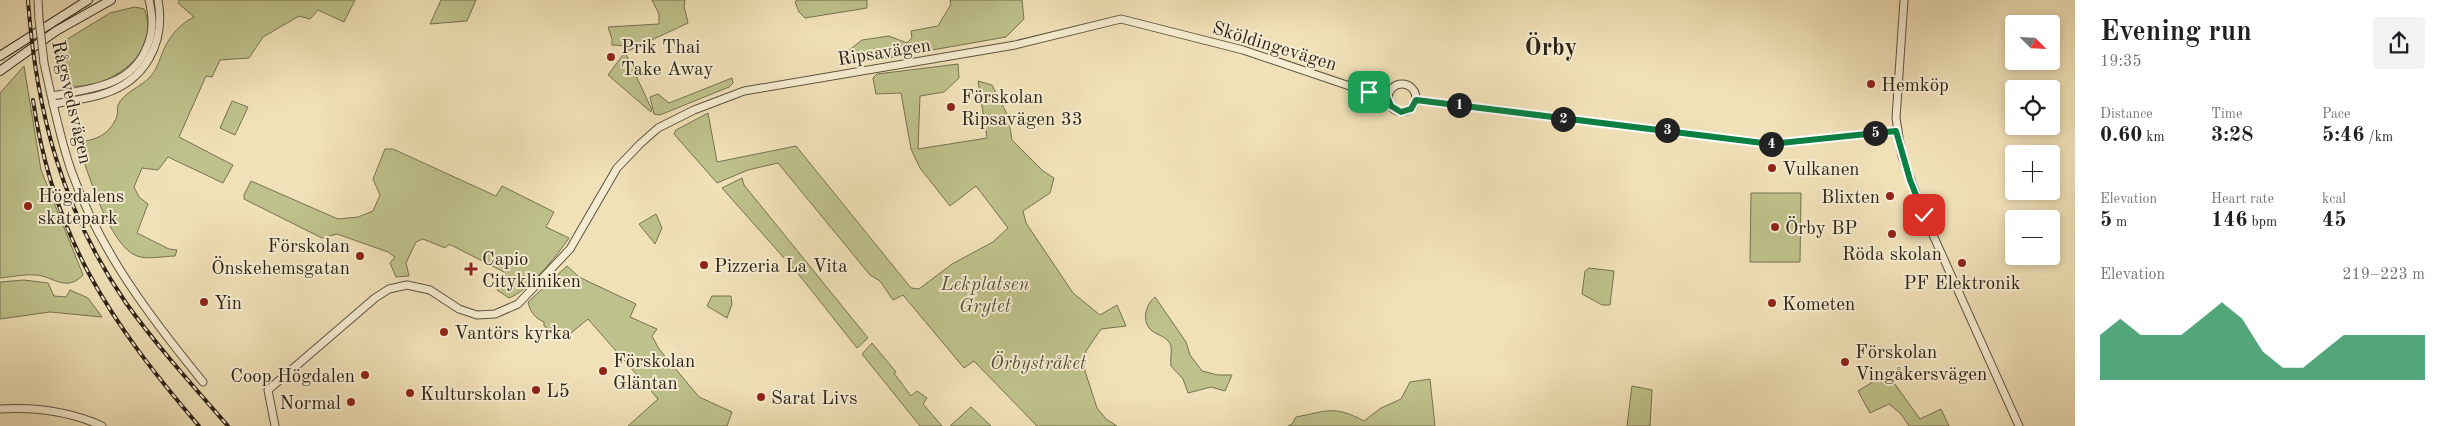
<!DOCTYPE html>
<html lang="en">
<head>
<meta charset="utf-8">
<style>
	:root { --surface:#fff; --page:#f2f2f2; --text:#202124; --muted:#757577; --accent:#0b8043 }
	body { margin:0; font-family:"Old Standard TT",serif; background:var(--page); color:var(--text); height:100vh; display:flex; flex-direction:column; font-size:19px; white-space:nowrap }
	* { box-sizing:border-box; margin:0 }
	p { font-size:16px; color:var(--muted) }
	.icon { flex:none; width:28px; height:28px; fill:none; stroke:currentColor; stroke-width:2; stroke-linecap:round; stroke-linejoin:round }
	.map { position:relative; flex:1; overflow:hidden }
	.side { display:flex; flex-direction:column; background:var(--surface); width:375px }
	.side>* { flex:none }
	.needle { width:32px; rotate:114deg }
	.tools { position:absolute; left:2005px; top:15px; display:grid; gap:10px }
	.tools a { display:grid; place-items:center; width:55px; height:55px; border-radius:5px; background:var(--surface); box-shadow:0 2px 8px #0003; font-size:25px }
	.pin { position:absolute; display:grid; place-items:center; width:42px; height:42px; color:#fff; margin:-21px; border-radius:10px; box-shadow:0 2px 8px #0006 }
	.km { position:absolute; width:25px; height:25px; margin:-12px; border-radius:50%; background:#222; color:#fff; font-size:14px; line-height:25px; text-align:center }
	.round { display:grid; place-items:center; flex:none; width:52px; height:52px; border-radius:5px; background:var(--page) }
	.head { display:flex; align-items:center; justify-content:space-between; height:85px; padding:0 25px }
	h1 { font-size:28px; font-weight:700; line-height:38px }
	.figures { display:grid; grid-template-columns:repeat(3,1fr); gap:8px; height:85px; padding:5px 25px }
	.figures div { display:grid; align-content:center }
	.figures b { font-size:21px; font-weight:700 }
	.figures small { font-size:14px; font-weight:400 }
	.figures p { font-size:14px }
	.chart { height:140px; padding:10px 25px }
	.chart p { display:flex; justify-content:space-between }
	.chart svg { width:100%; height:90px; margin-top:5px; fill:var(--accent); opacity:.7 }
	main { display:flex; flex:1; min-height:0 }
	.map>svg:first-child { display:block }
</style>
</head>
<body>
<main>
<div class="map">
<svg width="2075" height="426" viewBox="0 0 2075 426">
	<rect width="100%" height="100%" fill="#f1e1b8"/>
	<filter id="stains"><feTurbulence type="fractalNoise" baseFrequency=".004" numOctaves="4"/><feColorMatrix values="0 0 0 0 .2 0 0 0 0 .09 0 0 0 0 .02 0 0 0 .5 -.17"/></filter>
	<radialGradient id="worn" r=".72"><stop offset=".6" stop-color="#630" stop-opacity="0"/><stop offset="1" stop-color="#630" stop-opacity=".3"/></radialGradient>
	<g fill="#bec18b" stroke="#757251">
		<path d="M179,0H355L344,22L318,10L310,19L299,16L263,37L249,58L220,60L212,77L206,76L179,137L233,165L223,183L168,157L158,170L142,168L134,187L139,197L148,204L137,233L169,249L177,250L175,256C165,256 147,260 137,256C109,246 86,168 78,142C96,140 110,135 117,116C118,112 117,108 118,105C123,93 142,86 150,77C160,66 161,51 169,40C175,30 184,22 194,17L178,3Z"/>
		<path d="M441,0H476L467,21L430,24Z"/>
		<path d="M652,0H685L684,6L688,23L628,51L626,46L612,45V39L608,27L659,24V14Z"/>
		<path d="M797,0H867V8L805,18L799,12L795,2Z"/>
		<path d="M950,0H1022L1024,19L1006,37L847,65L844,54L862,40L889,36L907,43L912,38L911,31L938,26L951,4Z"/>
		<path d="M135,7L144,9C164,52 109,90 70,86L60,64L61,43L110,13Z"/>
		<path d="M625,52L652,110L651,112L608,75Z"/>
		<path d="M958,64L959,78L944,92L920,96L918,149L987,138L978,81L992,85L1008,116L1012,140L1043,171L1054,178L1050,193L1023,211L1026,223L1073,293L1100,315L1117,305L1126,326L1101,329L1086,351L1085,371L1097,408L1106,419L1117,426H1037L974,361L964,368L903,295L893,300L880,281L870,275L778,163L748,170L717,183L674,134L676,130L708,113L717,162L796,146L911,288L919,289L952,264L993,242L1008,228L976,186L950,206L920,168L911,149L901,93L876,94L873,78L877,74Z"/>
		<path d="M24,66L41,170L83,275C66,293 53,276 36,275C24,274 11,277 0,278V93Z"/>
		<path d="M732,78L733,83L729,87L660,115L654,114L650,97L658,94L669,103Z"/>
		<path d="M232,101L248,107L235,135L220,128Z"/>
		<path d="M385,149H393L496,196L502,186L554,212L546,227L569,238C558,255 528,291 509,298L497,290L504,272L451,245H448L445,248L423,239L416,242L406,263L409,276L396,277L390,263L395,257L388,252L337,234L322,238L244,199V195L251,181L338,219L358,217L373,211L380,195L373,179Z"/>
		<path d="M742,178L744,185L868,338L857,348L800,276L722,188Z"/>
		<path d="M1751,193H1801L1800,262H1750Z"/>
		<path d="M656,214L662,228L655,244L639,224Z"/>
		<path d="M567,266L579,277L636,304L630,317L657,329L652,336L659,349L699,397L732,412L727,426H628L658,399L588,319L571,333L560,338L544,326V322C535,318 530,312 528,302Z"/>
		<path d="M1589,268L1614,271L1610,305H1602L1582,294L1585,271Z"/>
		<path d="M24,280L48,283L54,296L66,297L70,290L88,298L102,317L50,312L0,319V282Z"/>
		<path d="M712,296H731L732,304L727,318L707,306Z"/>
		<path d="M1155,297L1186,342L1190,355L1202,371L1218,375H1232L1225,391L1211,387L1188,393L1183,379L1171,366C1170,360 1172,352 1171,346C1168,336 1155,335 1150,329C1141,319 1147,303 1155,297Z"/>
		<path d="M872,343L896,372L894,373L911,396L917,391L927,398L923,404L942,426H920L862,354Z"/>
		<path d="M1884,375L1889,376L1920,419L1941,409L1949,426H1909L1901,414L1889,404L1870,413L1858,391Z"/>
		<path d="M1430,379L1435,426H1288L1292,424L1296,417C1328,411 1334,405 1364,421L1381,408L1401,399L1410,382Z"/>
		<path d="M1632,386L1652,390L1650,426H1627Z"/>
		<path d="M971,407L991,426H950Z"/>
	</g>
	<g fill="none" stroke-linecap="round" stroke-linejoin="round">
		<g stroke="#5d523f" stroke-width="9">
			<g id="tertiary">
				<path d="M38,0L39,19"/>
				<path d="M1904,0L1896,118L1902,156L1924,215L2019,426"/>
				<path d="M44,63C52,99 59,135 71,170C99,250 150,317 203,382"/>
				<circle cx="1402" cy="98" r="14"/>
				<path d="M52,96C88,89 130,87 146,49C154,32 153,17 149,0"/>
				<path d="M1416,100L1771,144L1897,131"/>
				<path d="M53,104C70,101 87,99 103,94C145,81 166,43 158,0"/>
				<path d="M0,409C36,407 69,411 102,426"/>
				<path d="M275,426L268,390L375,298L389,289L407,285L430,290L459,309L477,315L495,314L518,304L570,249L617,168L640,144L658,128L694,110L744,91L1015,45L1121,19L1243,50L1388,99"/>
			</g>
		</g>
		<g stroke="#2c2317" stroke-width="10">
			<g id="secondary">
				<path d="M0,56L88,0"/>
				<path d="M0,71L56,31L111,0"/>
			</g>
		</g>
		<use href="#tertiary" stroke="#f6ecd1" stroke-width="7"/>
		<use href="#secondary" stroke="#f6ecd1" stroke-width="8"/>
		<g stroke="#2c2317" stroke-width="4">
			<g id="rail">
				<path d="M28,0C36,111 62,210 126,303C157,346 193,386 228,426"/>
				<path d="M33,100C53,238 110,322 199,426"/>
			</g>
		</g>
		<use href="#rail" stroke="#f6ecd1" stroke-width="2" stroke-dasharray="5.5" stroke-linecap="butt"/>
		<g stroke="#5d523f" stroke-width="9" stroke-linecap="butt">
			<path id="tertiary-bridge" d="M39,19L44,63"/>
		</g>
		<use href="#tertiary-bridge" stroke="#f6ecd1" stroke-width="7"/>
	</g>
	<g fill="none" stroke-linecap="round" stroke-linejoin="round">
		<g stroke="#fff" stroke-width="10">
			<path id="route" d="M1369,92L1388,99L1391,106L1401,112L1411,109L1416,100L1771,144L1896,131L1910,180L1924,215"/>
		</g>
		<use href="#route" stroke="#0b8043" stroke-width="6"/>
	</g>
	<g fill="#8f2418" stroke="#f6ecd1" stroke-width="2">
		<circle cx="611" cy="57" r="5"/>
		<circle cx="1871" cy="84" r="5"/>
		<circle cx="951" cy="107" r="5"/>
		<circle cx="1772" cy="168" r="5"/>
		<circle cx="1890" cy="196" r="5"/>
		<circle cx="28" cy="206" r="5"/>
		<circle cx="1775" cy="227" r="5"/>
		<circle cx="1892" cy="234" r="5"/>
		<circle cx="360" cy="256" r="5"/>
		<circle cx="1962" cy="263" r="5"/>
		<circle cx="704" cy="265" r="5"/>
		<path d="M468.5 261.5h5v5h5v5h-5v5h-5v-5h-5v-5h5z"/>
		<circle cx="204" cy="302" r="5"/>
		<circle cx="1772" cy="303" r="5"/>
		<circle cx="444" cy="332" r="5"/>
		<circle cx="1845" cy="362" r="5"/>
		<circle cx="603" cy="371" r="5"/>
		<circle cx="365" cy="375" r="5"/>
		<circle cx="536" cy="390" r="5"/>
		<circle cx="410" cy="393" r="5"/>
		<circle cx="761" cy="397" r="5"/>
		<circle cx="351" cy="402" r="5"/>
	</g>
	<g text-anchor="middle" stroke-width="4" stroke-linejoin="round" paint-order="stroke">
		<g font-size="19" fill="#2c2317" stroke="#f6ecd1">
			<text transform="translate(1275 45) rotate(17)" y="7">Sköldingevägen</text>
			<text transform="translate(884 51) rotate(-9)" y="7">Ripsavägen</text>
			<text transform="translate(73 102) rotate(77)" y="7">Rågsvedsvägen</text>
		</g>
		<g font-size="19" fill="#2c2317" stroke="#f6ecd1" text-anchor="start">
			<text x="621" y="53">Prik Thai<tspan x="621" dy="22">Take Away</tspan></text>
			<text x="1881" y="91">Hemköp</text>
			<text x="961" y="103">Förskolan<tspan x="961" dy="22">Ripsavägen 33</tspan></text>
			<text x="1782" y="175">Vulkanen</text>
			<text x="38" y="202">Högdalens<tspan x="38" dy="22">skatepark</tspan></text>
			<text x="1880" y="203" text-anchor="end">Blixten</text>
			<text x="1785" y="234">Örby BP</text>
			<text x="350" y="252" text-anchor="end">Förskolan<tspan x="350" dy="22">Önskehemsgatan</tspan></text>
			<text x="1892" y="260" text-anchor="middle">Röda skolan</text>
			<text x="482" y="265">Capio<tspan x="482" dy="22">Citykliniken</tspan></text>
			<text x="714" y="272">Pizzeria La Vita</text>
			<text x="1962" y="289" text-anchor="middle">PF Elektronik</text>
			<text x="214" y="309">Yin</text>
			<text x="1782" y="310">Kometen</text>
			<text x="454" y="339">Vantörs kyrka</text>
			<text x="1855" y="358">Förskolan<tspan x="1855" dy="22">Vingåkersvägen</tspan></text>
			<text x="613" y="367">Förskolan<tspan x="613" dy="22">Gläntan</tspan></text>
			<text x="355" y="382" text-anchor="end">Coop Högdalen</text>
			<text x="546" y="397">L5</text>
			<text x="420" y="400">Kulturskolan</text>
			<text x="771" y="404">Sarat Livs</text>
			<text x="341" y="409" text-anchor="end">Normal</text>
		</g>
		<g font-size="19" font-style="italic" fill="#58523a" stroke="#f6ecd1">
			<text x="985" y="290">Lekplatsen<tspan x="985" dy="22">Grytet</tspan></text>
			<text x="1038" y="369">Örbystråket</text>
		</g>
		<g font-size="24" font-weight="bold" fill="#2c2317" stroke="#f6ecd1">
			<text x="1551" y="55">Örby</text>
		</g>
	</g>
	<rect width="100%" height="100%" filter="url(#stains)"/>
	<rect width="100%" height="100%" fill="url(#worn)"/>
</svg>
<div class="tools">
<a><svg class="needle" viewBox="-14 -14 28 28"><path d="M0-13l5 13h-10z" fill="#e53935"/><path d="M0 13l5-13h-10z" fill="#757577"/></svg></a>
<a><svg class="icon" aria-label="locate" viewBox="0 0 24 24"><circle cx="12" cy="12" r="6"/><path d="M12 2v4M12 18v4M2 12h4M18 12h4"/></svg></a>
<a>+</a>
<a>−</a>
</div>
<div class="pin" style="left:1369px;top:92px;background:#1e9e55"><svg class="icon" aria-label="arrive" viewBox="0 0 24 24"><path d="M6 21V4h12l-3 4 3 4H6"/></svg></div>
<div class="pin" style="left:1924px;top:215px;background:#d93025"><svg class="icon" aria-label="check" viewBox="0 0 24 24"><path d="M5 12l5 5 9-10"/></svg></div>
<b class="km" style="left:1459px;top:105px">1</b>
<b class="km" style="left:1563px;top:119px">2</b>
<b class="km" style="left:1667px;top:130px">3</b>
<b class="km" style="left:1771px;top:144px">4</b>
<b class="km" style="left:1875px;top:133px">5</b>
</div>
<section class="side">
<div class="head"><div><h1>Evening run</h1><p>19:35</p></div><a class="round"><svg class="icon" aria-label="share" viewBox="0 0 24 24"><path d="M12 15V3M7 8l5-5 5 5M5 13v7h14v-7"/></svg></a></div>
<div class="figures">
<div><p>Distance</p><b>0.60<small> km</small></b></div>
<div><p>Time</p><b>3:28</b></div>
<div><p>Pace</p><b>5:46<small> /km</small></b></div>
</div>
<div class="figures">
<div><p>Elevation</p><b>5<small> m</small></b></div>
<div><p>Heart rate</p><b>146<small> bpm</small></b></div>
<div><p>kcal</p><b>45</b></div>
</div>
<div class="chart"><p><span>Elevation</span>219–223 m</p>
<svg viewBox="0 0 160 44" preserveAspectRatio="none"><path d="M0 44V22L10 14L20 22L30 22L40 22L50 14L60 6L70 14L80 30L90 38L100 38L110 30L120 22L130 22L140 22L150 22L160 22V44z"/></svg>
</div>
</section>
</main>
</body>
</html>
